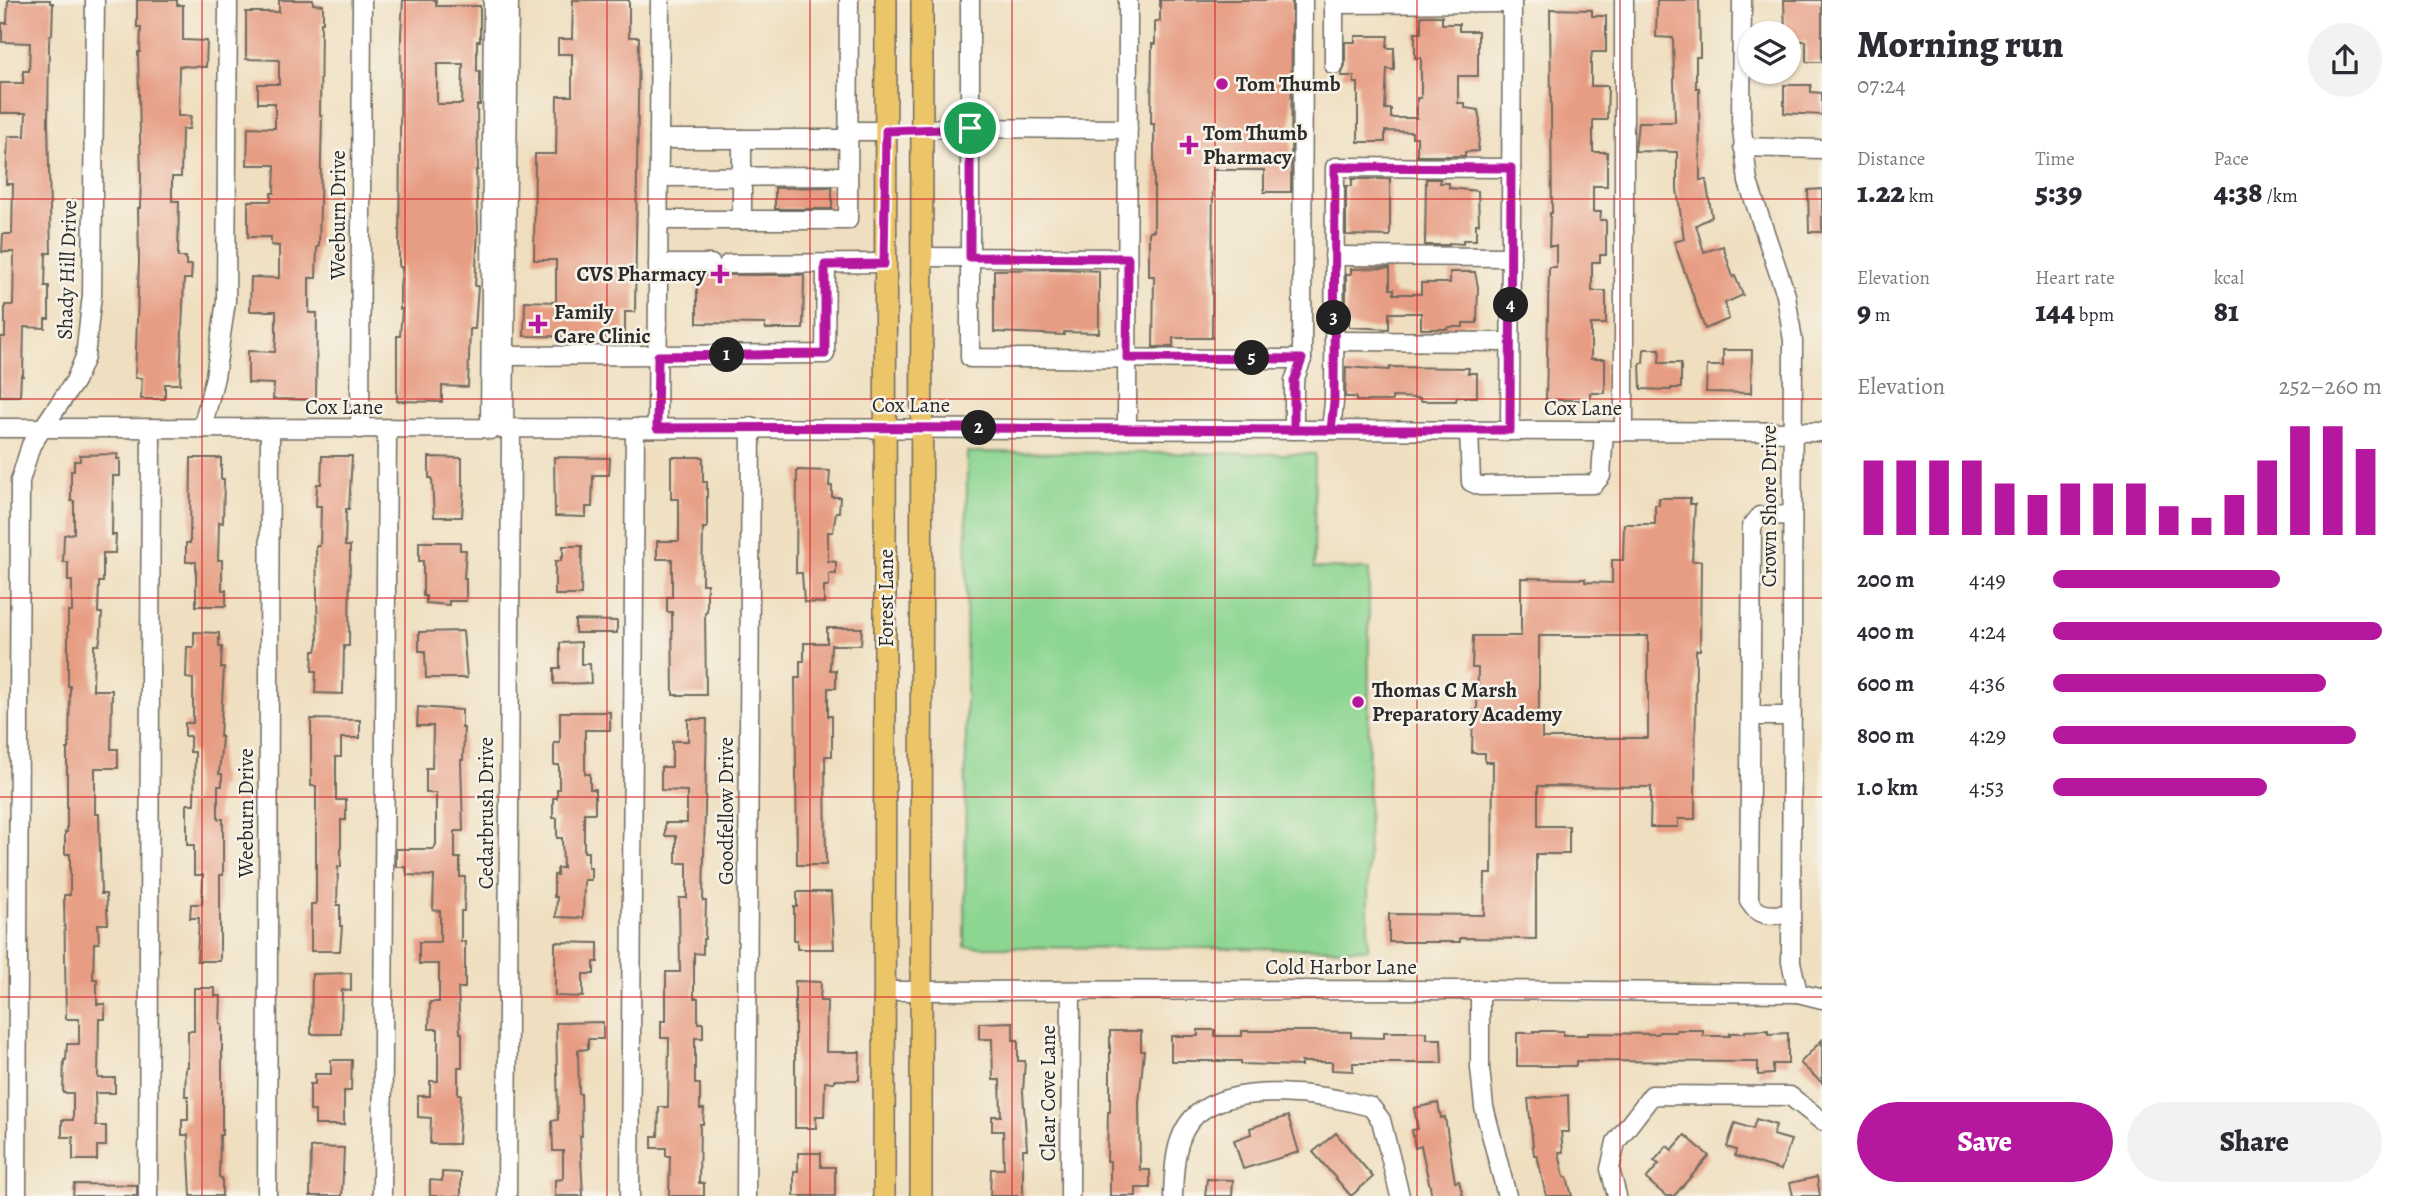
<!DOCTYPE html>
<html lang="en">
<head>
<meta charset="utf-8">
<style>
	:root { --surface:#fff; --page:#f2f2f3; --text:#2b2b33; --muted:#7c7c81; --accent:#b5179e }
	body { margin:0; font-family:Alegreya,serif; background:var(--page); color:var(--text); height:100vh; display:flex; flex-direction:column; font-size:26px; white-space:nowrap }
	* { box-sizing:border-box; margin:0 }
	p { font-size:23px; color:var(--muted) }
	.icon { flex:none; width:38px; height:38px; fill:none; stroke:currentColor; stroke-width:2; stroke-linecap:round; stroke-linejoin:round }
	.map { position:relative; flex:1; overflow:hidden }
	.details { display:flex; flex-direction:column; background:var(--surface); width:595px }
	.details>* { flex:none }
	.tools { position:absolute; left:1738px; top:21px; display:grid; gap:14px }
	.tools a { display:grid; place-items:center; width:63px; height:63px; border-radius:50%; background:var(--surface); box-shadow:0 2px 5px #0004; font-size:35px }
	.pin { position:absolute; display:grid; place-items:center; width:60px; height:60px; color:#fff; margin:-30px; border:4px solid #fff; border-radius:50%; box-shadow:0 2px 7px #0007 }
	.km { position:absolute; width:35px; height:35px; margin:-18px; border-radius:50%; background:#222; color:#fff; font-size:19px; line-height:35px; text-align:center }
	.round { display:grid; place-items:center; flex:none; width:74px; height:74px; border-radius:37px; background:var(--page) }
	.headline { display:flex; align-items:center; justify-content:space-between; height:119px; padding:0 35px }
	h1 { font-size:38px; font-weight:800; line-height:52px }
	.stats { display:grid; grid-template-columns:repeat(3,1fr); gap:10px; height:119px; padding:7px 35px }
	.stats div { display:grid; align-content:center }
	.stats b { font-size:30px; font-weight:800 }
	.stats small { font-size:19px; font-weight:400 }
	.stats p { font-size:19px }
	.chart { height:196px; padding:14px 35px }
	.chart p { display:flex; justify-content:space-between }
	.chart svg { width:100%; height:126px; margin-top:7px; stroke:var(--accent); stroke-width:6 }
	.cta { display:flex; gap:14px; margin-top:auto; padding:14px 35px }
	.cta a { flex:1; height:80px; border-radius:42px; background:var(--accent); color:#fff; font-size:28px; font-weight:800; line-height:80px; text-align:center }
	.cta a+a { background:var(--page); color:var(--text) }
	ul { padding:0 35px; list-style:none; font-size:23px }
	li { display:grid; grid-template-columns:112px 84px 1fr; align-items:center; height:52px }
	li i { height:18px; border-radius:9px; background:var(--accent) }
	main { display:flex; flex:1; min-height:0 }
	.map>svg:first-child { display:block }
</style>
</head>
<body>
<main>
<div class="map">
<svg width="1822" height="1196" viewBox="0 0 1822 1196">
	<rect width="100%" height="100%" fill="#f7f3e8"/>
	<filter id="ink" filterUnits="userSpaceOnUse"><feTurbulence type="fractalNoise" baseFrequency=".0143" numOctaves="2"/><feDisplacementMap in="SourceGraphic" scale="14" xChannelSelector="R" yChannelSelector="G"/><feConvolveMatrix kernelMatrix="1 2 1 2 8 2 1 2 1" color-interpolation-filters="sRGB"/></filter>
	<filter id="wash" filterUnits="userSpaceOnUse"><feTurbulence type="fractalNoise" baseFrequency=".00686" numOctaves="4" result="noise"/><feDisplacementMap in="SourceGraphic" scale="28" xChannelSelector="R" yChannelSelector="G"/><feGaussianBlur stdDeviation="1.57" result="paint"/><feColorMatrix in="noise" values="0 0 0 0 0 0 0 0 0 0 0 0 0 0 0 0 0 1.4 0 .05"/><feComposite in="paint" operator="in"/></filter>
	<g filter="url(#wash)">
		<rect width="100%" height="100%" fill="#efdfc0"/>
		<path fill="#8dd692" stroke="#5c805e" stroke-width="2" d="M967,452L1315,454L1314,568L1369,569L1368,949L965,947Z"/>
		<g id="blocks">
			<g fill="#e79d83" fill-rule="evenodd">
				<path d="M8,0H50V3H53L52,35H50L49,43L48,123L51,253H46L45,286H49V319H45V328L24,327L23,376L21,375L20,396H0V337H5V305H13L14,252H2L3,234H12L13,184H6L8,136H25L26,113H0V83H23V71H29L30,43L2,42V23H7Z"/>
				<path d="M137,0H177V5H183V40L207,41L206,67L179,66L178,116H191L189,129H182L181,177H172V201H179L178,257H186V265H192L191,279H184L180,384H165V399H141L142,378H135L139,262L138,208H140L141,177L138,52H140L141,27H137Z"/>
				<path d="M279,0H313V4L323,5V22H321L320,116H322L319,247H317L316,278H309V313H317L316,400L273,399L274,384L248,383V351L275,352L276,337V311H250L251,277L279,278V246L271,245V237H248V201H271V193H274L275,165H247L248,127L275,128V103H258V84H279V60L246,59V12H279Z"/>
				<path d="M403,0H436V6H480V41H477V71H480V105H477L478,170H476L478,229L475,286H478L475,329H470L468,387L442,386V402L397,401V336H400L402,309H400V288L402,267H399V245L401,34ZM437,64H463L462,104H437Z"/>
				<path d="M573,0H629V37H639L635,312H625V337L524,336L525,301L556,302V260H534L535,154H556L557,96H572V54H558V39H572Z"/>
				<path d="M1160,0H1292L1291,192H1264V170H1213L1212,338H1173V347H1153L1154,276H1149V231H1154V124H1151L1152,44H1155V21H1160Z"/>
				<path d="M1657,0H1699L1700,51V57H1696V88H1699L1700,180H1706L1712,217L1696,225L1704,252L1723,246L1733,277L1735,276L1743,295L1725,303L1729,319L1705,329L1674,242L1684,239L1677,189V152L1635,151L1638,122H1675L1673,38L1656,37Z"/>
				<path d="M1784,0H1822V62H1806V41H1788V33H1785Z"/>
				<path d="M1550,9L1592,10V16H1606V52H1592L1591,60V86H1608L1607,120H1593V152H1607V186H1593V212H1601L1600,220H1606V255H1600V262H1592V291H1606V324H1591V359H1605V393H1590V400H1546L1549,267H1556V246H1549L1550,213H1552Z"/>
				<path d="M1421,16H1442V24H1459V31H1478V76H1458V103H1465V108L1478,110L1480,121L1478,151L1465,152V156H1417V137H1412V132L1385,131V142H1358V83H1354V76H1341L1345,65V42H1355V36H1388L1387,48H1394V70L1387,69L1385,109H1391V118H1417V98H1421V58H1415V33H1421Z"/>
				<path d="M1784,85H1811V92L1822,93V115L1784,113Z"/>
				<path d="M1352,179H1390V236L1346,235V186H1352Z"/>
				<path d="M1426,179H1440V183H1449V188L1478,191L1479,224H1476V240H1463V244L1449,243V245H1425Z"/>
				<path d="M832,187V209H775V188Z"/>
				<path d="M1822,189V232H1809L1808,190Z"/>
				<path d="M1390,268V289H1394V294H1421V283H1450V272H1475L1478,287L1477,323H1463V327H1448V329H1421V313H1389V329L1349,327V322H1346V274H1351V269Z"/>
				<path d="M1064,269L1099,271V333L1064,332V335L994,332V270Z"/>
				<path d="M719,271L728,275H804L803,329H765V324L697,323V275H712Z"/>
				<path d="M1644,349H1660L1659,363H1681V388H1671V390L1641,389L1640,363H1643Z"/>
				<path d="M1723,350H1752L1751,393L1706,392L1707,366H1723Z"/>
				<path d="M1346,367L1389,370L1390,367L1469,368L1468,373H1477V397H1457L1456,401H1420V398L1392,397V401H1356V397H1345Z"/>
				<path d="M118,454L117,459H120V476H113L112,535H116L115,553H103V582H99L98,613H102L101,633L99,645H94L93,690H112L111,749H118V768H95V814H99L101,894H106L108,924H98L99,943H94L93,979H97V1004H105V1019H99L98,1078H115V1093H95L96,1126H106V1146H97V1160H73V1137H62V1120H73V1093H63L64,1060H66L67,1044H79V1019H66L64,895H70V854H65V832H67V749H69L70,686H68V612H72V581H68V562H63L64,535L74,533V501H71V471H74V461H80V455Z"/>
				<path d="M322,456H352L349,509H346L345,546H350L349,646H344L343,694L315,693L316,671H312L313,651H316L318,642L316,546H320L321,506H316L317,484H321Z"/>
				<path d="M429,457L462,458V485H464L462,517H434L432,478H429Z"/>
				<path d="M554,457L610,458L609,475H593L592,507H586V517L555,516Z"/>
				<path d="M671,457H703V482H707V528H703L702,584H707V612H705L706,695H673L672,612H667V597H672V559H657V541H679V499H671Z"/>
				<path d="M191,458H221V479H224L223,523L219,522L218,560H222V590H226V606H196V562H186V543H190Z"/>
				<path d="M797,470L830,471L829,486H832V497H840L839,512H836L833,532H828V561L836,562V574H829V586H824V603L804,602L802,573H796Z"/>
				<path d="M1659,498H1690V504H1695L1692,561H1701L1700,650H1696L1695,819H1678V827H1650L1651,787L1538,786V826H1569V854H1536V939L1460,938V942H1389V914L1484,915L1485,874H1492L1493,762H1485V753H1472L1473,710L1477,711L1478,668H1472L1473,636H1521V578L1585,579V582L1612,583V560H1623L1624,524H1655V505H1659ZM1539,636H1648V738H1542V717H1539Z"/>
				<path d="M419,542H460V550H466L464,578H466V601H449V605L426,603V596H423V561H419Z"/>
				<path d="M563,546H582L581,595H555V561H561V557H563Z"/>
				<path d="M575,620L617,621V633H575Z"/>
				<path d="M827,628H862L861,645H831L830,670H836V688H828V716H832V756H825L826,865H797L795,678H800V661H804V643H827Z"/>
				<path d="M463,631L467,678H426L425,651H419V632Z"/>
				<path d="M194,632L219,633V647H222L221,668H224L220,737H222L219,774H222V786H218V819H223V875H220V961H197L199,918H190L191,904H202L203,875H194V845H187V804H194L195,752H190V736H185V723H193V679L186,678L187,647H194Z"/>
				<path d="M581,642V664H590L591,683L554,684V668H560V643Z"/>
				<path d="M418,707L462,710V728H464L463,760H461L463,831H455V858H460V877H465L464,911H461V942H465V988H458L460,1033H462V1067H458V1094H461L458,1144H430L431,1118L418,1117V1096H430V1081H438V1029H429L430,1002H439V964H419V942H440V911L433,910L434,876L407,875L406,867H396V849H434L436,844V793H426V768H432L433,726H417Z"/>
				<path d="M560,712H610V730H585V774H590V789H595V813H584V852H588V868H591V880H584L583,918L556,917L557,897H554V875H557V868H563L562,838H557V818H553V798H557V789H559V765H554V743H560Z"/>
				<path d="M311,719L360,720V738H341V757H336V800H346V820H341V867H338L337,905H340V926H342L340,951H311V904H316V786H311Z"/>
				<path d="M688,719H707L703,901H706L705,939H703V954L694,953V998H698V1023H703V1038H695V1084H700V1109H704L703,1124H700L699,1183H704V1196H669L670,1156H666V1148H652V1136H658L659,1107H668L669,1038H661V1021H666V972H680L679,898H687V863H676V836H665V823H687V791L661,790V767H672V741H688Z"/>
				<path d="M797,892H831L834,949H797V940H794V907H797Z"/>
				<path d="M555,942L598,943V962H594V974H583V997L555,996Z"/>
				<path d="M351,973V991L342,990L341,1034H311L312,974Z"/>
				<path d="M795,981L821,982L820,1001H827L826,1052H860L859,1080H834V1082H825L824,1116H816V1128H795Z"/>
				<path d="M194,988H215V996H221L220,1024H222V1135H220L219,1177L222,1178V1196H191L188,1135H182V1120H188V1096H185L186,1067H188V1031H194Z"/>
				<path d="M603,1022V1039H588V1049L578,1050L579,1094H581L582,1136H580L583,1196H555V1180L563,1179V1151H553L552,1121L558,1120L556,1023Z"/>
				<path d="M1013,1022V1040H1018V1061H1025L1023,1092L1027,1149H1023V1196H990L991,1169H1004L1003,1131H992V1116H1001L1000,1080H993L992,1039H979V1023Z"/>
				<path d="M1198,1030H1215V1036H1242V1031H1312L1351,1032V1037L1384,1038V1032H1427V1039H1441L1442,1063H1353V1071L1332,1070V1062H1301V1066L1241,1064V1061H1171V1036H1198Z"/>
				<path d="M1676,1030H1703V1036H1730V1033H1745V1031L1768,1030V1034L1788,1033V1064H1773V1074L1758,1075V1062L1576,1061V1066H1517V1033H1534V1031H1563V1035H1588V1033L1658,1034L1659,1032H1676Z"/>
				<path d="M1110,1031H1141V1051H1144L1139,1102L1140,1170H1150V1188H1136V1196H1110V1161H1107L1108,1112H1110Z"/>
				<path d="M1822,1040V1083L1800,1063Z"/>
				<path d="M331,1060H352L351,1091H344V1125H315V1111H310V1084H315V1074H331Z"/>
				<path d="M1568,1095L1569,1132H1561L1563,1152H1559L1564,1177H1567L1572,1196H1546L1537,1155H1534L1528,1099Z"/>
				<path d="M1438,1103L1441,1118L1445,1117L1455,1182L1459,1181L1463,1196H1432L1421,1146L1415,1148L1412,1130L1418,1129L1414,1108Z"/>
				<path d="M1288,1116L1299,1152L1243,1169L1234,1140L1251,1134L1250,1128Z"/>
				<path d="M1756,1119L1776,1125L1773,1135L1791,1140L1781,1170L1735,1156L1736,1150L1727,1147L1735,1123L1753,1129Z"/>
				<path d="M1336,1133L1373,1177L1351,1196L1313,1152Z"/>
				<path d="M1685,1135L1709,1156L1674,1196H1666L1646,1179L1659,1164L1654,1161L1667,1146L1672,1150Z"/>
				<path d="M311,1147L344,1148L342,1196H310Z"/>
				<path d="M798,1153H821V1167H835V1196H794V1171H798Z"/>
				<path d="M442,1172L461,1173V1196H430V1180L442,1181Z"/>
				<path d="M1817,1177L1820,1196H1793L1790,1183Z"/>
				<path d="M1207,1179L1233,1180L1232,1196H1205Z"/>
				<path d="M74,1184L137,1185V1196H73Z"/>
			</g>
		</g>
	</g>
	<g filter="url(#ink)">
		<use href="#blocks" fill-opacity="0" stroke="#706a5f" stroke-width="2"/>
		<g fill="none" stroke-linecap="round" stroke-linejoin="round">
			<g stroke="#706a5f" stroke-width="21">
				<g id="minor">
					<path d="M970,0V358L1302,359"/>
					<path d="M1334,0V65"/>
					<path d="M1624,0V431"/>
					<path d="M1742,0L1741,120L1748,182L1786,295L1793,341L1791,962L1798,993L1822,999"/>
					<path d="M1334,4L1512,3"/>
					<path d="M848,131H886"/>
					<path d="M921,131L940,128L1128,129"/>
					<path d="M659,139H848"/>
					<path d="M1743,147L1822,149"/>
					<path d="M659,177L848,176"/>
					<path d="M658,220H848L849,0"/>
					<path d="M742,220V139"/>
					<path d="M1334,256L1511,257"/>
					<path d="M921,257L1127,258"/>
					<path d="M658,264H711"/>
					<path d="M728,264L884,263"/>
					<path d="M1334,341L1510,342"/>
					<path d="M504,356L825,354L826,265"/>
					<path d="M0,428C607,431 1215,425 1822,432"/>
					<path d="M657,428L660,0"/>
					<path d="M202,429L215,377L226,301L228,0"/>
					<path d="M360,429L362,0"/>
					<path d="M1127,429L1128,0"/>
					<path d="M490,430L493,0"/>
					<path d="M504,430L509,0"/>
					<path d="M1294,430V381L1302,359L1303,0"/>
					<path d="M1331,430L1334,402L1335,167L1511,168"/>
					<path d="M1469,430L1471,482L1480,486L1594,484L1601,476L1604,431"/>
					<path d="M1510,431L1512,0"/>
					<path d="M1752,716H1791"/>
					<path d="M1789,914C1772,915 1759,918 1749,901L1752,526L1760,516L1792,515"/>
					<path d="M1480,990V1068L1484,1107L1507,1196"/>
					<path d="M884,991L1480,990L1798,993"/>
					<path d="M17,1196L20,481L31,445L75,381L85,357L92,295L95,0"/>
					<path d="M148,1196L151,429"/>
					<path d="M267,1196L270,429"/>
					<path d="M382,1196L387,429"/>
					<path d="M507,1196L511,430"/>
					<path d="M630,1196L635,428"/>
					<path d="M746,1196L751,427"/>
					<path d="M1070,1196L1071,991"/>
					<path d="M1173,1196C1174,1169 1174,1134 1197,1114C1236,1081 1325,1094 1371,1107L1381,1120L1400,1196"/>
					<path d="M1617,1196L1610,1169L1616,1142L1652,1095L1790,1096L1822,1121"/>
				</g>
			</g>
			<g stroke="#706a5f" stroke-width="24">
				<g id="major">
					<path d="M884,1196L886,0"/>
					<path d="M921,1196L922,0"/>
				</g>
			</g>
			<use href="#minor" stroke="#fff" stroke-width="18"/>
			<use href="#major" stroke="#edc569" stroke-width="21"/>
		</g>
	</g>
	<g fill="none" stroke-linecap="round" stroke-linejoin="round" filter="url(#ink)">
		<g stroke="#fff" stroke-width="14">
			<path id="route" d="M970,128L886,131L884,264L825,265V354L658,356L657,428C869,426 1082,429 1294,430H1331L1334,402L1335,167L1511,168L1510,430H1294V381L1302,359L1127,358L1128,258L970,257V128"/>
		</g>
		<use href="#route" stroke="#b5179e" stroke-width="9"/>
	</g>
	<path fill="none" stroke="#d62828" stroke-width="2" stroke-opacity="0.55" d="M202,0V1196M405,0V1196M607,0V1196M810,0V1196M1012,0V1196M1215,0V1196M1417,0V1196M1620,0V1196M0,199H1822M0,399H1822M0,598H1822M0,797H1822M0,997H1822"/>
	<g fill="#b5179e" stroke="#f7f3e8" stroke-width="2.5">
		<circle cx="1222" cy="84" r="7"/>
		<path d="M1185.5 134.5h7v7h7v7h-7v7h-7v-7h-7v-7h7z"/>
		<path d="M716.5 263.5h7v7h7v7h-7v7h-7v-7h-7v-7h7z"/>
		<path d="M534.5 313.5h7v7h7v7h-7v7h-7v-7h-7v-7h7z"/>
		<circle cx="1358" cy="702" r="7"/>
	</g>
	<g text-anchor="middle" stroke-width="5" stroke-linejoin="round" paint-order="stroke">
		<g font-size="21" font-weight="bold" fill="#2b2b2b" stroke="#f7f3e8" text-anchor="start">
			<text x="1236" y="91">Tom Thumb</text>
			<text x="1203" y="140">Tom Thumb<tspan x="1203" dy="24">Pharmacy</tspan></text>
			<text x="706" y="281" text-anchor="end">CVS Pharmacy</text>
			<text x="554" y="319">Family<tspan x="554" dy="24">Care Clinic</tspan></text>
			<text x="1372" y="697">Thomas C Marsh<tspan x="1372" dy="24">Preparatory Academy</tspan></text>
		</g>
		<g font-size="21" fill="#2b2b2b" stroke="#f7f3e8">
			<text transform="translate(338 215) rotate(-90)" y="7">Weeburn Drive</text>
			<text transform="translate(67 270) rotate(-88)" y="7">Shady Hill Drive</text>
			<text x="911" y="412">Cox Lane</text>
			<text x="344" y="414">Cox Lane</text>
			<text x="1583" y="415">Cox Lane</text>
			<text transform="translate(1769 506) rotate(-90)" y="7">Crown Shore Drive</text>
			<text transform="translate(886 598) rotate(-90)" y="7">Forest Lane</text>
			<text transform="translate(726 811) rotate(-90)" y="7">Goodfellow Drive</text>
			<text transform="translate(246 813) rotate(-90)" y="7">Weeburn Drive</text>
			<text transform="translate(486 813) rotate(-90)" y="7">Cedarbrush Drive</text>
			<text x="1341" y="974">Cold Harbor Lane</text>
			<text transform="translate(1048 1093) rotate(-90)" y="7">Clear Cove Lane</text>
		</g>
	</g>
</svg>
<div class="tools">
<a><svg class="icon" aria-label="layers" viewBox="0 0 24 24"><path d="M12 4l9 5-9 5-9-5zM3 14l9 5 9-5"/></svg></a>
</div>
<div class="pin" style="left:970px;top:128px;background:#1e9e55"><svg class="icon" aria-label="arrive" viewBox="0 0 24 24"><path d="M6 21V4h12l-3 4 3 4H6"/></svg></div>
<b class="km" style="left:727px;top:355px">1</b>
<b class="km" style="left:979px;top:428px">2</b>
<b class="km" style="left:1334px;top:318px">3</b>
<b class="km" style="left:1511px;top:305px">4</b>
<b class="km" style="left:1252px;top:358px">5</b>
</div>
<section class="details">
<div class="headline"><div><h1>Morning run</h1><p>07:24</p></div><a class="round"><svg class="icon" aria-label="share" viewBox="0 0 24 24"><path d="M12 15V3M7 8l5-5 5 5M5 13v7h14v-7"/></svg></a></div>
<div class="stats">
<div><p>Distance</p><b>1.22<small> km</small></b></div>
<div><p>Time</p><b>5:39</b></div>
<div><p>Pace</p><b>4:38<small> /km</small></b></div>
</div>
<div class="stats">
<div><p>Elevation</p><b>9<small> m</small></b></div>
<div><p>Heart rate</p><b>144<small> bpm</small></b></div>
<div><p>kcal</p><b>81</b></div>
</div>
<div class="chart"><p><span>Elevation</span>252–260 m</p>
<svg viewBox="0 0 160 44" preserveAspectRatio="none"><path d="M5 44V18M15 44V18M25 44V18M35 44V18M45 44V26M55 44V30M65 44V26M75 44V26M85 44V26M95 44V34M105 44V38M115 44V30M125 44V18M135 44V6M145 44V6M155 44V14"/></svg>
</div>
<ul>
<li><b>200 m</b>4:49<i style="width:69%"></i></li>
<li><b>400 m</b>4:24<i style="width:100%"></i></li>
<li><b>600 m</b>4:36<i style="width:83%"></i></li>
<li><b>800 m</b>4:29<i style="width:92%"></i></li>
<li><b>1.0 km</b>4:53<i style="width:65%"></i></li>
</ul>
<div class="cta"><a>Save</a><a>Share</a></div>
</section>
</main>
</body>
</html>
